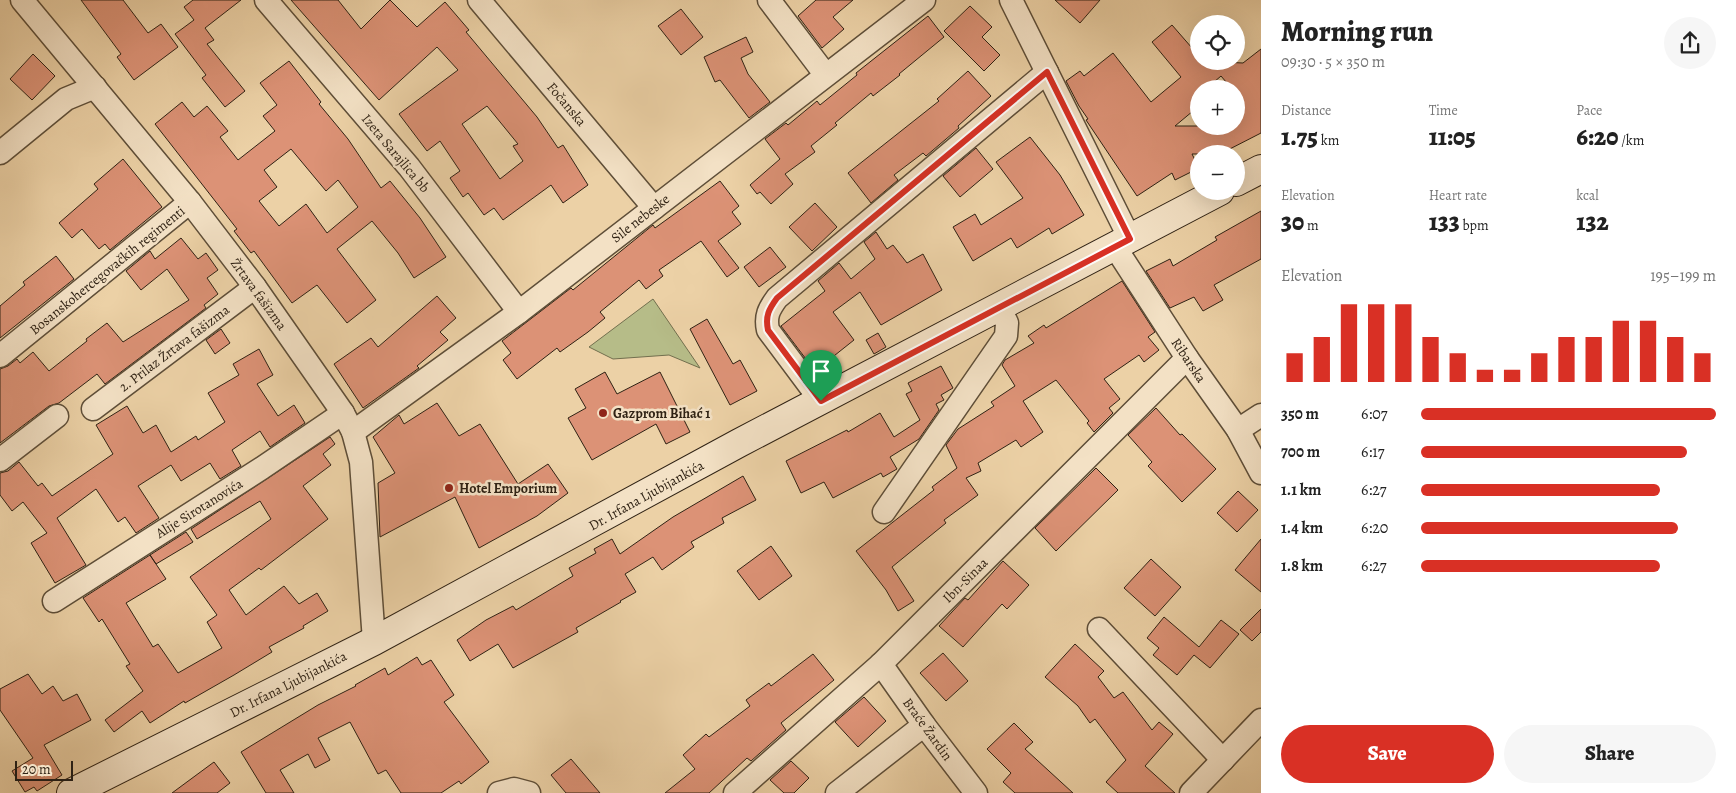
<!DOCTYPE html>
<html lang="en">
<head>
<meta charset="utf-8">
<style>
	:root { --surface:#fff; --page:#f6f6f6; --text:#222; --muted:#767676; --accent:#d93025 }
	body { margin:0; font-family:Alegreya,serif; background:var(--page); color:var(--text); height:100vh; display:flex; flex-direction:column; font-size:19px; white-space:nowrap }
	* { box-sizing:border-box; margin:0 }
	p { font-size:16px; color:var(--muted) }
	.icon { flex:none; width:28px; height:28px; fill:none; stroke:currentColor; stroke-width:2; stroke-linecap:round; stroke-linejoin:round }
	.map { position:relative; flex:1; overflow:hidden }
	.side { display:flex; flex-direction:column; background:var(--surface); width:475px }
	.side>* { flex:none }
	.controls { position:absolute; left:1190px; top:15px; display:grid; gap:10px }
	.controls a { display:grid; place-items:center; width:55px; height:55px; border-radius:50%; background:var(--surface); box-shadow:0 5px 20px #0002; font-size:25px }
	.scale { position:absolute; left:15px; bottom:12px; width:58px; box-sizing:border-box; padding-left:5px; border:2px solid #2f2214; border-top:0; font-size:14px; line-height:18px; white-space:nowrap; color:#2f2214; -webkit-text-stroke:4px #f3e1c5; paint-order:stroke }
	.pin { position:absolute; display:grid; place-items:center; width:42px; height:42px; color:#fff; margin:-51px -21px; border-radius:50% 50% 50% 0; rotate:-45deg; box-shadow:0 0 5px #0007 }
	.pin .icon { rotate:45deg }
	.round { display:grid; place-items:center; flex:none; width:52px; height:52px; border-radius:26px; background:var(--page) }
	.overview { display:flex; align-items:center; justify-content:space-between; height:85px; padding:0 20px }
	h1 { font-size:28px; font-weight:800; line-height:38px }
	.figures { display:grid; grid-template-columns:repeat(3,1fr); gap:8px; height:85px; padding:5px 20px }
	.figures div { display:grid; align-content:center }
	.figures b { font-size:25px; font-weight:800 }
	.figures small { font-size:14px; font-weight:400 }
	.figures p { font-size:14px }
	.chart { height:140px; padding:10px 20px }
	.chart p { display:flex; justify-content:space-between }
	.chart svg { width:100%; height:90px; margin-top:5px; stroke:var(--accent); stroke-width:6 }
	.cta { display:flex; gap:10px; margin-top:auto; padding:10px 20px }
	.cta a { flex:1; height:58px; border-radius:30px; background:var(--accent); color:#fff; font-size:20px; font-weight:800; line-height:58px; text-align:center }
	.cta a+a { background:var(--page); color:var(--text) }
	ul { padding:0 20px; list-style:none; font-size:16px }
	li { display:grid; grid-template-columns:80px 60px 1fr; align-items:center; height:38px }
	li i { height:12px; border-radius:6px; background:var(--accent) }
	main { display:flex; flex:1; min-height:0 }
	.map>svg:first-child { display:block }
</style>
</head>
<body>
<main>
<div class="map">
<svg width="1261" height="793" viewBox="0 0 1261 793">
	<rect width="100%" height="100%" fill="#ecd1a6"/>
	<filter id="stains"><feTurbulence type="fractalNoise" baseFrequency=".004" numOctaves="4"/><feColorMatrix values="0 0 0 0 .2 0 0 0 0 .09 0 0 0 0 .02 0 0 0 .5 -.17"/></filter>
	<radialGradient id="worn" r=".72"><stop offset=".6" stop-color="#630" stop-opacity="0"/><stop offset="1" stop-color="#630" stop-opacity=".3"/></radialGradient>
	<path fill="#b6bc88" stroke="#726f4e" d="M653,299L700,368L669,355L613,359L589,347Z"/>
	<g fill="#dc9276" stroke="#2f2214" fill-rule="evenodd">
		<path d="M81,0H123L148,33L161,24L178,47L134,80L117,57L121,54Z"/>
		<path d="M193,0H241L205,28L214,40L207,44L245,91L225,107L202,78L206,75L175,34L194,20L184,7Z"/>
		<path d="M291,0H338L361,29L390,0L417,27L445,2L469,30L466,32L537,117L558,148L563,145L588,185L563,203L551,185L503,220L494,208L484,215L468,193L463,197L450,178L460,171L440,141L427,151L399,114L458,70L437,47L379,100ZM487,106L518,144L513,146L523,161L500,179L462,124Z"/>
		<path d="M816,0H853L833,17L844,29L822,48L798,16Z"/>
		<path d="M1055,0H1100L1080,23Z"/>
		<path d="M970,6L992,27L982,37L1000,55L984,71L944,31Z"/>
		<path d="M681,9L703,37L681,55L658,26Z"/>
		<path d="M928,16L944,37L899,74L900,75L873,96L871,93L835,123L837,125L811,146L815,152L785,174L793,184L771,204L760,192L757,194L750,185L780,159L765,139L786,123L788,125L817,101L820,105L857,75L856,73Z"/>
		<path d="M1172,25L1199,56V61L1243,63L1261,49V133L1220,154H1192L1199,168L1175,180L1172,173L1137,196L1086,120L1088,119L1079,106L1066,81L1080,71L1084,76L1113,53L1151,102L1181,77L1152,42ZM1221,76L1232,89H1236V126H1175L1199,106V89H1206Z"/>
		<path d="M746,37L753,52L741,58L748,74L770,102L749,118L720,80L715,82L704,57Z"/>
		<path d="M33,54L55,76L32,100L10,79Z"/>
		<path d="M289,61L321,102L319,104L348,139L381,188L390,181L420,218L446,257L414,278L398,253L372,221L337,249L376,300L347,323L317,285L292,303L254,251L251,253L234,231L237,229L155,124L182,102L194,117L207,106L228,131L220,137L238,160L275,131L263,116L277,105L260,83ZM291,149L326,191L338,180L358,207L327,233L306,204L279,226L259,201L277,187L264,170Z"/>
		<path d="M968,71L991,96L958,126L959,128L926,156L923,153L894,175L898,180L871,203L848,173L939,101L937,99Z"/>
		<path d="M1030,137L1060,175L1084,215L1052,234L1049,228L1017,248L1011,238L973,261L953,227L975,214L981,225L1023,198L996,162Z"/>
		<path d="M976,148L993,169L960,197L943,176Z"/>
		<path d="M123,159L162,207L110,250L105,244L99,249L82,229L72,238L59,223L98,189L94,184Z"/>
		<path d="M720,181L739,206L732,212L741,224L718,241L739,268L727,277L701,241L659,270L663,276L646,289L639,280L600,312L605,318L588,332L560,352L557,348L517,379L503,360L511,353L502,341L571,288L573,290L653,225L655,228Z"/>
		<path d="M815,203L837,227L812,251L789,227Z"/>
		<path d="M1261,211V259L1214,285L1223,300L1203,311L1194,297L1170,308L1146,271L1170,259L1173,266L1217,240L1215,237Z"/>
		<path d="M876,232L887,249L893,245L907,263L923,254L942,290L881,325L860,292L833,312L854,340L815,371L781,326L825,291L818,281L839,263L851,279L875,259L864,242Z"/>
		<path d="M181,238L198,259L206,253L218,270L207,278L218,294L204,305L206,308L105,384L97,374L59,403L49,406L0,443V369L8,366L17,359L20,363L33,352L49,371L87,341L86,339L107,323L123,342L189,300L167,269L141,290L126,271L150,251L155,259Z"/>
		<path d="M770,247L786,267L759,287L744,267Z"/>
		<path d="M56,256L74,279L0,338V306L25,285L23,282Z"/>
		<path d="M1122,281L1155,332L1148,337L1159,350L1144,362L1139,355L1104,379L1120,399L1109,408L1113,413L1094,432L1087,423L1089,421L1056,380L1023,401L1043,432L1021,447L1016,440L978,463L981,471L966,478L978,495L944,520L946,523L892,567L914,601L898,611L886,590L856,551L934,490L932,487L957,468L946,445L958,429L994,406L991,402L1015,386L1002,365L1005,360L1034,343L1028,336L1044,325L1046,328Z"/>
		<path d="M437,296L456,318L440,332L448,340L417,366L419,368L363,408L334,364L371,338L378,347Z"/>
		<path d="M707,319L733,364L740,360L757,391L730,405L690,329Z"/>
		<path d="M221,329L230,343L215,354L206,340Z"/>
		<path d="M878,333L886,347L874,354L866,340Z"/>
		<path d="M259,349L273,375L257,384L278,416L294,405L305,423L270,447L260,431L232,450L241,466L220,479L210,463L181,481L171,465L138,486L159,518L136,533L125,517L118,522L96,489L57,518L86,565L55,583L31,543L47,533L23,502L12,511L0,495V473L8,471L19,462L38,486L42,483L52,496L113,454L96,425L127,406L143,433L156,425L171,452L196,436L198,440L225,422L208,393L239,375L233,364Z"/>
		<path d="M941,366L953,388L941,395L944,400L936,404L939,410L919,439L890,457L897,469L883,477L881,473L833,498L824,482L801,493L786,461L847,430L848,432L880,413L894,437L920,420L906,394L912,391L908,383Z"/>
		<path d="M605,372L617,394L660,372L690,432L666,444L656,424L592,460L568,418L586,408L575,389Z"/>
		<path d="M437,403L459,436L480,424L518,484L548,464L568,493L537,516L479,548L455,497L380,537L378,483L395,473L373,437L399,415L404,424Z"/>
		<path d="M1156,408L1180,435L1182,434L1216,469L1182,502L1148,466L1152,462L1128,435Z"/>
		<path d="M330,437L335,444L323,454L331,465L303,486L328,519L261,570L259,568L229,590L246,615L284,586L299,604L317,593L328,611L303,626L304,628L269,647L272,652L234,675L185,703L184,701L150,723L142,711L114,732L105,720L143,691L126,666L130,664L102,619L99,622L83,598L150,555L156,564L150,555L186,532L193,542L156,564L166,579L126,603L153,647L158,644L178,673L222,648L207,622L217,615L190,577L271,519L260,501L197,539L191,529Z"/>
		<path d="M1096,468L1118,490L1056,551L1035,528Z"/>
		<path d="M743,476L756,500L722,518L724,523L691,542L694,547L662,570L653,557L625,574L636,592L620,601L621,602L576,628L578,632L513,668L498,644L470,661L457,640L486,620L513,606L516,610L573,576L569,568L596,553L594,549L612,539L620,554L673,517Z"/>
		<path d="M1238,491L1258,510L1237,532L1217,513Z"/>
		<path d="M1261,539V592L1235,570Z"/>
		<path d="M771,546L792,576L759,600L737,571Z"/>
		<path d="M1151,559L1181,587L1155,616L1124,588Z"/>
		<path d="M1003,561L1029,585L1007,609L1002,604L963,647L939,626L965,598L968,600Z"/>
		<path d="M1261,609V632L1252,641L1240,630Z"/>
		<path d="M1164,617L1199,647L1221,620L1239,634L1210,668L1194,655L1177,675L1153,655L1159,648L1147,638Z"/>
		<path d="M1075,644L1104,671L1098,677L1114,698L1123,692L1152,730L1159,722L1173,734L1145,766L1175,793H1118L1106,782L1126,760L1095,719L1090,723L1078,706L1045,677Z"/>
		<path d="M943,653L968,681L946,701L920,673Z"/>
		<path d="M813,654L834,680L781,723L786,730L751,761L747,758L709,793H665L695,769L683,755L706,734L709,737L750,706L746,700L769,683L771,686Z"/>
		<path d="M417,657L422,665L431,660L454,695L444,702L489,762L461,784L459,781L441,793H401L386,770L378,774L350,722L318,738L330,760L315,768L308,754L280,770L294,793H266L241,752L318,705L356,686L355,685L385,668L388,675Z"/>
		<path d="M28,674L42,694L53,686L63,701L77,694L91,720L44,745L62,775L37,791L34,787L25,792L12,771L33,758L0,710V689Z"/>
		<path d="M864,697L886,721L858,747L835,722Z"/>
		<path d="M1014,723L1033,742L1025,749L1073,793H1015L1003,782L1011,773L987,749Z"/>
		<path d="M571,759L600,793H566L551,775Z"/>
		<path d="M791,761L809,778L794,793H784L770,780Z"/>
		<path d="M214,762L230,783L217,793H172Z"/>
	</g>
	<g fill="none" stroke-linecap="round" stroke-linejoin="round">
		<g stroke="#5e4e38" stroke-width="25">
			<g id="street">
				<path d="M22,0L190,202L255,287L343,413L353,432L361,462L374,641"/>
				<path d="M266,0L409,167L519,312"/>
				<path d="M479,0L654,208"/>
				<path d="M769,0L825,74"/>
				<path d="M1011,0L1130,239"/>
				<path d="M0,153L66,99L95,87"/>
				<path d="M1115,247L1187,358L1238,430L1261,473"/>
				<path d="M0,356L190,202"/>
				<path d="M821,401L768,330C765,316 769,309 777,298L1047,72"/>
				<path d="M93,409L255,287"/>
				<path d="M1238,430L1261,415"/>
				<path d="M353,432L519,312L924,0"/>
				<path d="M0,460L57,416"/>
				<path d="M884,512L1006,336L1007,323L1000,308"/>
				<path d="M54,601L262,468L343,413"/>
				<path d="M1099,629L1223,760"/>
				<path d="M881,664L924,725L976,793"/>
				<path d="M499,793L514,789L529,793"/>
				<path d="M735,793L881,664L1187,358"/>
				<path d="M837,793L924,725"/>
				<path d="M1191,793L1261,720"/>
			</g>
		</g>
		<g stroke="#2f2214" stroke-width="30">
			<g id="secondary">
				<path d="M1236,182L1261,169"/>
				<path d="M71,793L374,641L739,443L1220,191"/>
			</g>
		</g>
		<use href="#street" stroke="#f3e1c5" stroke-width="22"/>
		<use href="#secondary" stroke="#f3e1c5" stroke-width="28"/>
	</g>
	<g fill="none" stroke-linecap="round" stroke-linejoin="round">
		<g stroke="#fff" stroke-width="10">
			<path id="route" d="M1047,72L1130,239L821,401L768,330C765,316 769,309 777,298Z"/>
		</g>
		<use href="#route" stroke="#d93025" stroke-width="6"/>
	</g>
	<g fill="#8f2418" stroke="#f3e1c5" stroke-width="2">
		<circle cx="603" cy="413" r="5"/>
		<circle cx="449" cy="488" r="5"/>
	</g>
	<g text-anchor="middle" stroke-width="5" stroke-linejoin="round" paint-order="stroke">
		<g font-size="14" fill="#2f2214" stroke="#f3e1c5">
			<text transform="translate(567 104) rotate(50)" y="5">Fočanska</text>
			<text transform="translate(396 153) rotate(50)" y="5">Izeta Sarajlica bb</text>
			<text transform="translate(640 218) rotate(-38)" y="5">Sile nebeske</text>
			<text transform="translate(107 270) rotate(-39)" y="5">Bosanskohercegovačkih regimenti</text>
			<text transform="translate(259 294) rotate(54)" y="5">Žrtava fašizma</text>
			<text transform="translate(174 348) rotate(-37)" y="5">2. Prilaz Žrtava fašizma</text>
			<text transform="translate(1189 360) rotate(56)" y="5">Ribarska</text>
			<text transform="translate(646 495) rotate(-29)" y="5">Dr. Irfana Ljubijankića</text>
			<text transform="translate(199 508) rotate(-32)" y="5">Alije Sirotanovića</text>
			<text transform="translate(965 580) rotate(-45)" y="5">Ibn-Sinaa</text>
			<text transform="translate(288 684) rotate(-27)" y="5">Dr. Irfana Ljubijankića</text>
			<text transform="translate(928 729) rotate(54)" y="5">Braće Žardin</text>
		</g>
		<g font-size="14" font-weight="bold" fill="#2f2214" stroke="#f3e1c5" text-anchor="start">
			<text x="613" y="418">Gazprom Bihać 1</text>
			<text x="459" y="493">Hotel Emporium</text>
		</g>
	</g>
	<rect width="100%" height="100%" filter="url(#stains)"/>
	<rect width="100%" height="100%" fill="url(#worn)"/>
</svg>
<div class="controls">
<a><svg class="icon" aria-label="locate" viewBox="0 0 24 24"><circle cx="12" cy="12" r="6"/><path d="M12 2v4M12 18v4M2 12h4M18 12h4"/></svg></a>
<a>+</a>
<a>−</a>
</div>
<div class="scale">20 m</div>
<div class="pin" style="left:821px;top:401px;background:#1e9e55"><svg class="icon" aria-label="arrive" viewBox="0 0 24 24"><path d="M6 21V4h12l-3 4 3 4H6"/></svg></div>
</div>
<section class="side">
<div class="overview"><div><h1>Morning run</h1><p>09:30 · 5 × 350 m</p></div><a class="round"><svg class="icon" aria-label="share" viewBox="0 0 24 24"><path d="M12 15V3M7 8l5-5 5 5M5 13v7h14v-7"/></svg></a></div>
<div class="figures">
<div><p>Distance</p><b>1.75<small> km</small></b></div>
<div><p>Time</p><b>11:05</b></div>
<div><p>Pace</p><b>6:20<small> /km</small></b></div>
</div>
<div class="figures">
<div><p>Elevation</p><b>30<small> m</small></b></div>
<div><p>Heart rate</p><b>133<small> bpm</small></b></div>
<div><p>kcal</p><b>132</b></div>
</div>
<div class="chart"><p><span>Elevation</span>195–199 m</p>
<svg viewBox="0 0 160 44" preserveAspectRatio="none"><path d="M5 44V30M15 44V22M25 44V6M35 44V6M45 44V6M55 44V22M65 44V30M75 44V38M85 44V38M95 44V30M105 44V22M115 44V22M125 44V14M135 44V14M145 44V22M155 44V30"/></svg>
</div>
<ul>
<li><b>350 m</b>6:07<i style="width:100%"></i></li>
<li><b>700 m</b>6:17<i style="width:90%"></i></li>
<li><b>1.1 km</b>6:27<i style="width:81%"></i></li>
<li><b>1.4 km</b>6:20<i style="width:87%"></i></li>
<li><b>1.8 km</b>6:27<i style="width:81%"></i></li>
</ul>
<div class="cta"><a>Save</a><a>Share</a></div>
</section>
</main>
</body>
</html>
